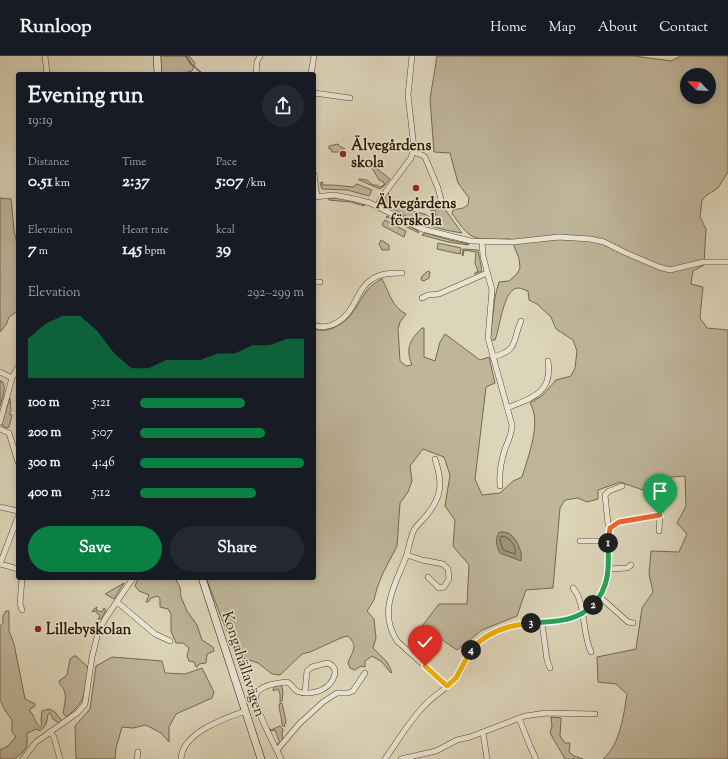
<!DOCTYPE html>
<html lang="en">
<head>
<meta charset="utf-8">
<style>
	:root { --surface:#171b24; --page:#242831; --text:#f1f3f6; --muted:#9ea1a6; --line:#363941; --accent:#0b8043 }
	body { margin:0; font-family:"Sorts Mill Goudy",serif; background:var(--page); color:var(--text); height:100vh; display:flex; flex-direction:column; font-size:15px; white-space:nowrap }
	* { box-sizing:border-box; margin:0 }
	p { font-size:13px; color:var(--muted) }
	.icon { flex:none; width:22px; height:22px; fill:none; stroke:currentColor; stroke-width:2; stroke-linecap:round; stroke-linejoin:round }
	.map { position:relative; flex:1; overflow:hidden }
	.panel { position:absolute; left:16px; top:16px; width:300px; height:508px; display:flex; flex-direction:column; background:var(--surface); border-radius:4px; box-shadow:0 2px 6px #0003 }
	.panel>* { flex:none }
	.needle { width:26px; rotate:295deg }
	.fabs { position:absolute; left:680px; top:12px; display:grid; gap:8px }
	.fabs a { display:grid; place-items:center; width:36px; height:36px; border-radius:50%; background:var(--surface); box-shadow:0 2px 6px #0003; font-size:20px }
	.pin { position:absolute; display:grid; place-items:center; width:34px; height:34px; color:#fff; margin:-41px -17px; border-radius:50% 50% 50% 0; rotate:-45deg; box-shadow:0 0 4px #0007 }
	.pin .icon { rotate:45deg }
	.km { position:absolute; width:20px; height:20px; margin:-10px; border-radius:50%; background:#222; color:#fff; font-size:11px; line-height:20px; text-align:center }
	.round { display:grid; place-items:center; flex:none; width:42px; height:42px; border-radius:21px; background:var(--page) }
	.headline { display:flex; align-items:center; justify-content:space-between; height:68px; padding:0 12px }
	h1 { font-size:22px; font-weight:800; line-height:30px }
	.metrics { display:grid; grid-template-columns:repeat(3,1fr); gap:6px; height:68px; padding:4px 12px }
	.metrics div { display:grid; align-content:center }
	.metrics b { font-size:17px; font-weight:800 }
	.metrics small { font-size:11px; font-weight:400 }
	.metrics p { font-size:11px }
	.chart { height:112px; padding:8px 12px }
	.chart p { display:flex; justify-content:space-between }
	.chart svg { width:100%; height:72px; margin-top:4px; fill:var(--accent); opacity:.7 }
	.cta { display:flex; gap:8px; margin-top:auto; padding:8px 12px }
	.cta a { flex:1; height:46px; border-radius:24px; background:var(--accent); color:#fff; font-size:16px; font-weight:800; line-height:46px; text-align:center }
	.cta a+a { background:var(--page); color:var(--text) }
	ul { padding:0 12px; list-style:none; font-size:13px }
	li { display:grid; grid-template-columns:64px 48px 1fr; align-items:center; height:30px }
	li i { height:10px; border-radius:5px; background:var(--accent) }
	header { display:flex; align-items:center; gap:24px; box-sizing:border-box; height:56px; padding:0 20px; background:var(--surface); border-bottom:1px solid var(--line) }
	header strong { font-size:19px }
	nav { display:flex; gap:22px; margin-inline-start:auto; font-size:14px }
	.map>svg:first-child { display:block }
</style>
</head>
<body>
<header>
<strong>Runloop</strong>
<nav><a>Home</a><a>Map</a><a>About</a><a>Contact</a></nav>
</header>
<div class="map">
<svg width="728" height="703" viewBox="0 0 728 703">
	<rect width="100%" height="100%" fill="#ddd5b9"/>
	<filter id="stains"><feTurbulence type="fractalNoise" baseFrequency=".005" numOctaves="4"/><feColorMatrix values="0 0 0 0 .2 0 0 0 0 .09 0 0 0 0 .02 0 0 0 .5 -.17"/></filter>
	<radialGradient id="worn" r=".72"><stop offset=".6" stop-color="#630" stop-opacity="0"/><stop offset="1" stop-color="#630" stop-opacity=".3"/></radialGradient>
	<g fill="#bfb59a" stroke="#75684e" fill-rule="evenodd">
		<path d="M159,0H189L195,7L192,15L179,18H160Z"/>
		<path d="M437,0H634L671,5L681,0H728V116L718,132L707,139L702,144L700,161L706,173L704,209L693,215L691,228L703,231L700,262L707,272L728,274V703H603C620,689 624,658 627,638L616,628L598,626L597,601L636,593L642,552L653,536L649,518L651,495L679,496L687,478L677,467L686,450L685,420L660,422L658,435H646L620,426L598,434V443L587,446L578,442L565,444L560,452L553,532L526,534L517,560L482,574L457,594L422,570L439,548H467L469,509L453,490L455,464L445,450L450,419L444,401L423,393L410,410L412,425L408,436L400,447L397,490L383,517L377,532L374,544L367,555L374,563L376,582L373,592L387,606L392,616L391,617L382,606L372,600L365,605V611L361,610L355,614L350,612L348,607C352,595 359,591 348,580L343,581L310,596L302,598L280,619L272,618L258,607L240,601L226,573L206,522H314V273C326,278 342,269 350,260C362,246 363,232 382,223C389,236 392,251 406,258L400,266L398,273L400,305L406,310L412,309C405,292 410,284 422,272H424V301L435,305L440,286L445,278L480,304L489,301L495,327L486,331L475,423L482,439L500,437L513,425L522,421C528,401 542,366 530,347L542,340L556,324L571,320L575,312L577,295L573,284L556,273L551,261L537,248L529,244L528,235C525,234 521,232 519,232C503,231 500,273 495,284H490L495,241L499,226L509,225L517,218L520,212L519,202L511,183C500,183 481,185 472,180C464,176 458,165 452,158L453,154L463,152L468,149L469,142L458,127L450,97L434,96L430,43ZM687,19H709V41H687Z"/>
		<path d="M338,88L339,90L345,93H342L339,96H332L331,93H329V90Z"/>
		<path d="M372,112H376L390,123L384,130L380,133L359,124V123L367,124L373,129H377L380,131L384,129V126L379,124Z"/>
		<path d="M323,126L322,129H333L353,131L357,128L372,134L369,140L347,134L322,133L320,127Z"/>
		<path d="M386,137H389L387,141L389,144H392L395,147L401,146L411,155L425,158L431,162L434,161L436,158L434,155L430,154L431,152L436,154L444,152L462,177C435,173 405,164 384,146L383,144Z"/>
		<path d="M0,142L11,143L14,174L18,193V255L9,261L6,269L0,276Z"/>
		<path d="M329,142C342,142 353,144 365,149L364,150L351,146L329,144Z"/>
		<path d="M387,160L417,174L419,177L386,161Z"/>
		<path d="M385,164L406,175L404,181L383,170L382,168Z"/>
		<path d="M425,177L450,184L469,188L468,189L448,186L422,179Z"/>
		<path d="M381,184L389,189V194H382L379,188Z"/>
		<path d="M438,187L461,192L460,198L437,193Z"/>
		<path d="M463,193L478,194L482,215L474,218L478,215L475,207L476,196L464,194L463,200L462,199Z"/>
		<path d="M428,215L430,216L429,222L424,225L421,224L422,220Z"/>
		<path d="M0,325H2C7,332 2,342 0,350Z"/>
		<path d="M10,342L11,355L9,358L12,359L9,371L6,372L3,370L2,367Z"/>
		<path d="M140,522H175L180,531L181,541L187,555L197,569L202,584L213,591L214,595L207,598L206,607L199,608L197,611H196L194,606L189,605L187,600L189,592L183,587H176L171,575V558L168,553L160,551V543L158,540L151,542L148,546H146L149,539L139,535L135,530L137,525Z"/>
		<path d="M124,527L114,543L105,538Z"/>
		<path d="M97,551L96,554L102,556L104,552L106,554L101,563H98L100,560L95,555L92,556L94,553Z"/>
		<path d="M6,555H9V575L14,588L25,643L35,648V650L29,654C35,659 34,666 40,671L42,669L41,664L42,655L49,653L55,656L62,665L59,667L53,663L50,657L48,658C47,666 46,671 39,675L37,673L27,677V690L23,696L14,703H0V694L8,690L16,681L12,676V664L6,656L0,644V570L3,567V560Z"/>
		<path d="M74,600H76L88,611V615C84,638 86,646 66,661L63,657C64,650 67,641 64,634C62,630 60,630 59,625L67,619L70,603Z"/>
		<path d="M112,601L162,605L165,617L185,618L202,612L214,636L212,642L176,658L169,671V686L161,677L146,669L133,672L122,671L116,692L115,703H76L75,670L90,653L96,610Z"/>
		<path d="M280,629L282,631L283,636L282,645L280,646V638L278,633L273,635L274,631Z"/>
		<path d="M282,647L286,665L284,671L282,669C282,662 279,655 279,648Z"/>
		<path d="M551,661L561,662L560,680L565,687H570L569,696L574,700L583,703H565L550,677L552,670Z"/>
		<path d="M280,670L283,673L282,678L283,686L279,691L277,688L280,687L275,674L271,675L269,672L271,674Z"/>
	</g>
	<path fill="#a0957b" stroke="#71644b" d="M499,476C501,476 503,476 505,476C516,478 523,496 521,505L500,497C496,489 495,484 499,476Z"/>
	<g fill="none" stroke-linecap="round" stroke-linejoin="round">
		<path stroke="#66583e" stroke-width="1" d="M502,480C510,481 517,491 515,498L503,494L500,484Z"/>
		<path stroke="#71644b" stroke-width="1.5" d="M186,0L191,8L203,18"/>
		<g stroke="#584930" stroke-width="6">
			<g id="street">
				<path d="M45,0L47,18"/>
				<path d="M256,18L257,6L260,0"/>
				<path d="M311,18L314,0"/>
				<path d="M314,37L350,42"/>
				<path d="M413,96L422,99L425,101L438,132L441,144L444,150"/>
				<path d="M314,118L317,140"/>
				<path d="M314,141L334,139L355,143L370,147L422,173L471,185L513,186L559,181L590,183L604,186L626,197L659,211L670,214L703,206H728"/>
				<path d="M377,151L384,138L411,102L414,92L408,39L412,0"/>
				<path d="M482,186L483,200L492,234L488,282L512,369C512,378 508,385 505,393C501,405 499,417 500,430"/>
				<path d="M314,226H320"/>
				<path d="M422,242L428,239L439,238L487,217"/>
				<path d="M314,269C320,272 326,271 332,269C357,258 354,235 372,223C382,217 392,217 402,217"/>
				<path d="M493,301C519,294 512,285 521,265"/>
				<path d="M0,316L12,322"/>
				<path d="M507,352C532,342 553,337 548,305"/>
				<path d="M0,366L12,322L18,311"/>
				<path d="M0,373L9,377L18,406"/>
				<path d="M435,403C443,427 442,441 426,460C422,465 417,469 414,474C410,482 409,492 406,501C395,529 378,555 397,585L447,630"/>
				<path d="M0,451L18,455"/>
				<path d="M18,461L0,508L18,513"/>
				<path d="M611,472L608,468L605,439L609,435L622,430"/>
				<path d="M659,475L660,459L666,429"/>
				<path d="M580,485H608"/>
				<path d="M407,499L422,504L443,508L448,513L449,523L444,531L439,532L428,521"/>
				<path d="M609,513L627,512L631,509"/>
				<path d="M573,532C586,547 582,578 591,596"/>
				<path d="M600,541L628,566L633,567"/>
				<path d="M117,546L155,578L170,585"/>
				<path d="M22,554L20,548L22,522"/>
				<path d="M542,567L547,604L550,612"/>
				<path d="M519,662L530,690L536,703"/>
				<path d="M50,676L54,681L60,703"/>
				<path d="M483,676L487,703"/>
				<path d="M277,694L299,668L323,646L337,637H348L353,635L365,617"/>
				<path d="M23,703L36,686L77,657L85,648L92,601L98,577L105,563L133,522"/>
				<path d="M137,703L138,696"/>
				<path d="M181,703C182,677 225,662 245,655"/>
				<path d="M281,703C276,692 252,648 256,639C259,629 278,627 287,626C293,628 293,635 299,636C305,638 317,637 323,633C333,628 342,611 327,607L312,611L307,615L305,636"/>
				<path d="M385,703C398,685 409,665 425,649C434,639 448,632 457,621C468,607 467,593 484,582C493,576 505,571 515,569C546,562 577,573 599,543C610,528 609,510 608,493C608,486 608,478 611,472L619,466L660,459"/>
				<path d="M401,703L436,695L457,684L470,681L525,660L546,657L595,658"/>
			</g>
		</g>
		<g stroke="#2b1a02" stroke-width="8">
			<g id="secondary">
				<path d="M157,0L158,18"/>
				<path d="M202,522L261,703"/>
			</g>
		</g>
		<use href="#street" stroke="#e9e4d2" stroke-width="5"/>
		<use href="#secondary" stroke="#e9e4d2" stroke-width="7"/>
	</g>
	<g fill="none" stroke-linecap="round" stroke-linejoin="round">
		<g stroke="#fff" stroke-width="8">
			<path id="split-1" d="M608,487L610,472L619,466L660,459"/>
		</g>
		<g stroke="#fff" stroke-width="8">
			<path id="split-2" d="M593,549C610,531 609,510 608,487"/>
		</g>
		<g stroke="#fff" stroke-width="8">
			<path id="split-3" d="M531,567C553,565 575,567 593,549"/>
		</g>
		<g stroke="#fff" stroke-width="8">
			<path id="split-4" d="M471,594C486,576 509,569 531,567"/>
		</g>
		<g stroke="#fff" stroke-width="8">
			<path id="split-5" d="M425,610L447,630L456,622L471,594"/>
		</g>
		<use href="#split-1" stroke="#f0652b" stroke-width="5"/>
		<use href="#split-2" stroke="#22a559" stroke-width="5"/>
		<use href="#split-3" stroke="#22a559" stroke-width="5"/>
		<use href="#split-4" stroke="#f5b400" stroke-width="5"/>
		<use href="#split-5" stroke="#f5b400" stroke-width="5"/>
	</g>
	<g fill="#8f2418" stroke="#e9e4d2" stroke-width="1.5">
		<circle cx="343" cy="98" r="4"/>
		<circle cx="416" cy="132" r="4"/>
		<circle cx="38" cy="573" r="4"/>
	</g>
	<g text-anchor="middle" stroke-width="3" stroke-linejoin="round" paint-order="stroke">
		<g font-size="15" font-weight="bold" fill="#2b1a02" stroke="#e9e4d2" text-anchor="start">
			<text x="351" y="94">Älvegårdens<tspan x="351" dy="17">skola</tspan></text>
			<text x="416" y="152" text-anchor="middle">Älvegårdens<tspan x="416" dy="17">förskola</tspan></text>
			<text x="46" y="578">Lillebyskolan</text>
		</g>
		<g font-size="15" fill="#2b1a02" stroke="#e9e4d2">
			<text transform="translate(244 608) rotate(72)" y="5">Kongahällavägen</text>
		</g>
	</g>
	<rect width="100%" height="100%" filter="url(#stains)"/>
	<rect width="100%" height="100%" fill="url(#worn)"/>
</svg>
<div class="fabs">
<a><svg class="needle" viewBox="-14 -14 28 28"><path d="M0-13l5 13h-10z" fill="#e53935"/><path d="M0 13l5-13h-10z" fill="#9ea1a6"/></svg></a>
</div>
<div class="pin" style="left:660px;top:459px;background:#1e9e55"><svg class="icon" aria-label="arrive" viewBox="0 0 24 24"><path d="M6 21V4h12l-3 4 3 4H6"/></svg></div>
<div class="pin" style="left:425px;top:610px;background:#d93025"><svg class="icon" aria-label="check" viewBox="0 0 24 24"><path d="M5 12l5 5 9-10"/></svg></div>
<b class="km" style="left:608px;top:487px">1</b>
<b class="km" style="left:593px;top:549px">2</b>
<b class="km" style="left:531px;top:567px">3</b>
<b class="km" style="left:471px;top:594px">4</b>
<section class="panel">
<div class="headline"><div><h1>Evening run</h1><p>19:19</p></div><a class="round"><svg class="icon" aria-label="share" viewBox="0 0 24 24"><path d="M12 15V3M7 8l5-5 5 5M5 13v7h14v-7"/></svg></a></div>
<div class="metrics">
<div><p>Distance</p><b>0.51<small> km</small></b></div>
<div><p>Time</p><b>2:37</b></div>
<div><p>Pace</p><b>5:07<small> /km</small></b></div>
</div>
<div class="metrics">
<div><p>Elevation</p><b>7<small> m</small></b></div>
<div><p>Heart rate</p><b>145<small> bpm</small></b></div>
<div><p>kcal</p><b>39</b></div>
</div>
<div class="chart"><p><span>Elevation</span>292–299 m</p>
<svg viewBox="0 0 160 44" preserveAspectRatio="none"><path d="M0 44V20L10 11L20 6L30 6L40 15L50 29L60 38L70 38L80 33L90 33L100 33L110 29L120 29L130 24L140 24L150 20L160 20V44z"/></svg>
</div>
<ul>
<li><b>100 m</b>5:21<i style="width:64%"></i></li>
<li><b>200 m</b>5:07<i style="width:76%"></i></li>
<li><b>300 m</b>4:46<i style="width:100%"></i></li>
<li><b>400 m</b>5:12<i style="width:71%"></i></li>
</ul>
<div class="cta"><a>Save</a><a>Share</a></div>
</section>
</div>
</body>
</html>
